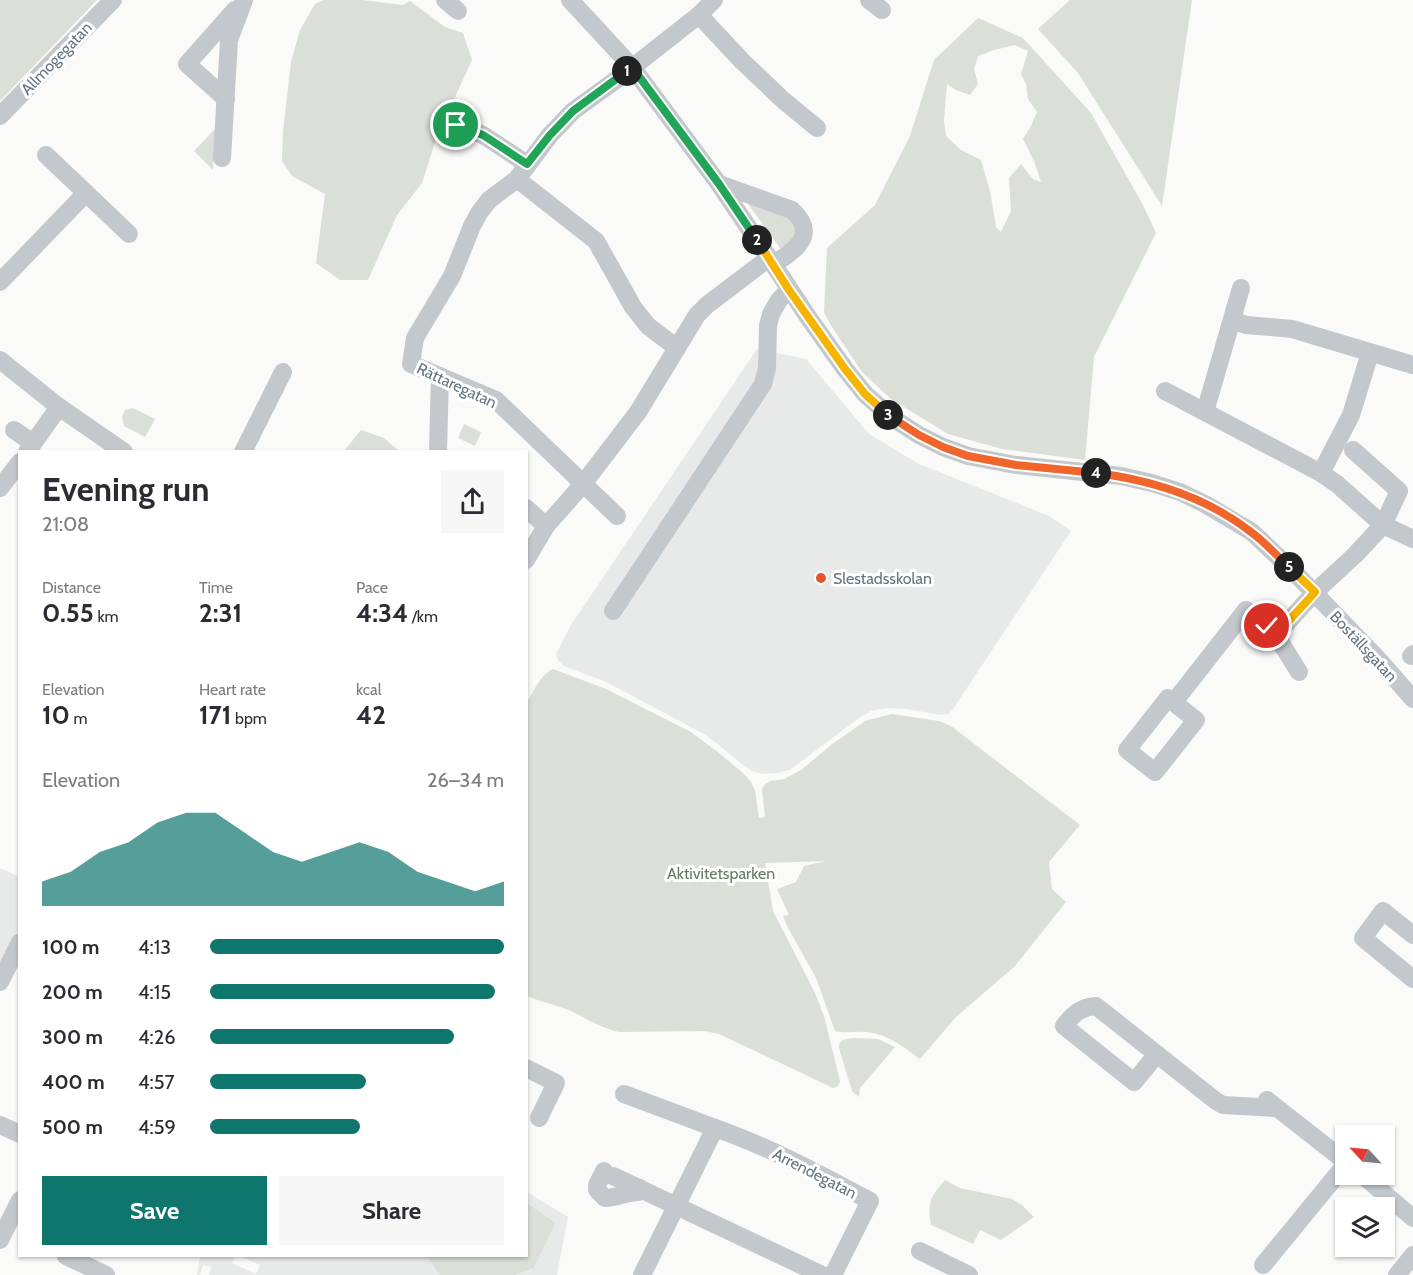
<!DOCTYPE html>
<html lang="en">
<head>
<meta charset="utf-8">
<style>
	:root { --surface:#fff; --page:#f7f7f7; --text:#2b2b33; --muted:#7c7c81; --accent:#0f766e }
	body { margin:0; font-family:Cabin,sans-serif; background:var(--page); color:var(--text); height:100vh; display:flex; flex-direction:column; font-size:22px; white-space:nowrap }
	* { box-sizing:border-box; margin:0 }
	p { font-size:20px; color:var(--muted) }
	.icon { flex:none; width:33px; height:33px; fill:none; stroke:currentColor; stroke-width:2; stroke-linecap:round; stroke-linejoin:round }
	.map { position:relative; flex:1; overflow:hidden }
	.side { position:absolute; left:18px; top:450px; width:510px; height:807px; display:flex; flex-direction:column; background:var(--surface); border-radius:0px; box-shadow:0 2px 4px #0004 }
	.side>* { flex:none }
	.needle { width:39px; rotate:296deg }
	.controls { position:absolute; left:1335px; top:1125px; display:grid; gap:12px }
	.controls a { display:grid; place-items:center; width:60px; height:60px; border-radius:0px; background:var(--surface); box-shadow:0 2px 4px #0004; font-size:30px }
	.pin { position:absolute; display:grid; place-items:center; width:51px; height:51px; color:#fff; margin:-26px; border:3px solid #fff; border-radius:50%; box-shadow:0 2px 6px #0007 }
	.km { position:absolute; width:30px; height:30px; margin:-15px; border-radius:50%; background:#222; color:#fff; font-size:16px; line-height:30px; text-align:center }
	.round { display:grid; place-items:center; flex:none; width:63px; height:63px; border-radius:0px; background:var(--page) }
	.overview { display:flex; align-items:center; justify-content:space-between; height:102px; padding:0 24px }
	h1 { font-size:33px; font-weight:700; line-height:45px }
	.figures { display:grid; grid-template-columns:repeat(3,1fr); gap:9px; height:102px; padding:6px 24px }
	.figures div { display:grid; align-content:center }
	.figures b { font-size:26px; font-weight:700 }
	.figures small { font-size:16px; font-weight:400 }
	.figures p { font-size:16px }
	.chart { height:168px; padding:12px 24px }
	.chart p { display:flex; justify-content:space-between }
	.chart svg { width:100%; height:108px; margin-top:6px; fill:var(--accent); opacity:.7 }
	.cta { display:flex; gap:12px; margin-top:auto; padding:12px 24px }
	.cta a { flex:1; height:69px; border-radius:0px; background:var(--accent); color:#fff; font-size:24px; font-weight:700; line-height:69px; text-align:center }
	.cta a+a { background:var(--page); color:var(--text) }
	ul { padding:0 24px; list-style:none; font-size:20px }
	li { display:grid; grid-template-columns:96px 72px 1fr; align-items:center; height:45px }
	li i { height:15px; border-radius:8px; background:var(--accent) }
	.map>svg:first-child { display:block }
</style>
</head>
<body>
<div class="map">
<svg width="1413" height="1275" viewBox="0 0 1413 1275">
	<rect width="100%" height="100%" fill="#fafaf8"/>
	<g fill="#e8e9e9">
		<path d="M757,349L806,359L869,434L919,464L1049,516L1071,531L953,709L948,714L941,715L907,709L886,708L871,711L859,718L790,770L777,773L762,774L752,771L742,764L706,735L606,682L564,666L558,660L556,654L571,625Z"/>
		<path d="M0,868L20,877L19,927L0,966Z"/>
		<path d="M527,1192L568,1217L557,1275H515L534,1268L556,1223L527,1203Z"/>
		<path d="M200,1256H235L232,1263L256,1274L260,1265L240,1256H426L440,1275H209L211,1267L203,1265L200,1275H197Z"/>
	</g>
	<g fill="#dadfd7" fill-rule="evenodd">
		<path d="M0,0H97L0,101Z"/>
		<path d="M324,0H362L403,5L410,1L445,27L463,33L472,60L437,136L422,183L397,215L368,280H340L316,263L325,194L292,176L282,161L283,131L291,62L300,30L315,4Z"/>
		<path d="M1070,0H1192L1162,206L1078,73L1038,29Z"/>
		<path d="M978,18L1023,38L1091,113L1143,205L1156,233L1094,357L1085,460L1002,449L948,434L891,399L862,372L830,324L824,312L827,248L875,205L910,136L934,60ZM1015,45L1028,51L1021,74L1026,84L1028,99L1037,112L1031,126L1023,139L1034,161L1041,182L1033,179L1021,164L1009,178L1011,211L1001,232L996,227L990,191L981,160L961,150L946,136L944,121L947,84L956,90L970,95L978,84L974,69L978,56L994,50Z"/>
		<path d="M216,128L213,170L194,151Z"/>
		<path d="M749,202L787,217L795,227L796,235L784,248H780L748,204Z"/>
		<path d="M133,408L155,419L145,437L124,426L122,417L125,410Z"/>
		<path d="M464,424L481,432L475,446L458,438Z"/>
		<path d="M361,430L384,438L399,451H344Z"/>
		<path d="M553,669L606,689L691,732L719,753L743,773L751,782L755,790L759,818L765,817L762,789L765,784L771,781L784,779L801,770L831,745L865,721L892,714L939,721L951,726L1080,825L1049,862L1052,889L1066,902L1015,966L956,1017L920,1059C902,1046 887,1033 864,1032C854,1031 844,1034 835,1031L816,978L787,926L783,916L789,915L777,889L796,882L804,866L826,861L765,863L773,911L815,993L824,1016L840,1081C839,1086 837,1087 833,1088L719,1034L704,1031L619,1032C601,1028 587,1019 571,1011C557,1005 541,1002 527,996V702C534,691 541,674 553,669Z"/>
		<path d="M854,1038L878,1039L895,1047L860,1088L859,1097L852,1091L839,1048C838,1039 847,1039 854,1038Z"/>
		<path d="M945,1180L960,1188L1012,1199L1023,1206L1034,1217L1001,1240L980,1230L973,1244L931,1225C927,1203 930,1197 945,1180Z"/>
		<path d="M527,1203L556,1223L534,1268L515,1275H440L426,1256H526Z"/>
	</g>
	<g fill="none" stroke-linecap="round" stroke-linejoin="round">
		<g stroke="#c3c8cc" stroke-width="18">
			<path d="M445,0L458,11"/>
			<path d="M570,0L632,67L719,184L773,264L808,317L845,369L865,394L891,417L919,435L943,447L968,456L1016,465L1121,476L1152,483L1180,492L1205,504L1252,532L1293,571L1377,658L1413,699"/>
			<path d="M869,0L882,10"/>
			<path d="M699,15L742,61L783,100L817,128"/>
			<path d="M226,99L187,64L235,10"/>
			<path d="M0,116L113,0"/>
			<path d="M456,125L483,135L527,164"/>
			<path d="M222,158L229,40L244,0"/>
			<path d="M517,179L596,241L633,307L648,326L677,348"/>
			<path d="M719,184L792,210C818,234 796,251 773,264"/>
			<path d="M86,193L129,234"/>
			<path d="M0,282L86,193L46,155"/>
			<path d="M1232,320L1246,325L1292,329L1413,365"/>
			<path d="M0,360L59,407L124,452"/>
			<path d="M1165,391L1321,473L1337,484L1383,525L1413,539"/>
			<path d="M1205,412L1241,288"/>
			<path d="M14,430L33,443"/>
			<path d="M27,452L59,407"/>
			<path d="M243,452L283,372"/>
			<path d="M438,452L440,376"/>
			<path d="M1321,473L1351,415L1370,353"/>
			<path d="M0,488L20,462"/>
			<path d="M526,508L546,526L583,484L638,412L697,315L707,305L769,258"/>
			<path d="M617,516L496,400L411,364L415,338L452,276L472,226L479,213L489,200L517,179L550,135L573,111L620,77L699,15L714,0"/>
			<path d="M526,560L546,526"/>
			<path d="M613,611L763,384L767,368L768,326L771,314L779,300L789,290"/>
			<path d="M1276,635L1299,672"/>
			<path d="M1411,656L1413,654"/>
			<path d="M1168,698L1196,720L1155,772L1127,750Z"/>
			<path d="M1174,702L1246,610L1267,626L1276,635L1315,592L1355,555L1383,525L1399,491L1353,450"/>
			<path d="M1413,935L1383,911L1363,938L1413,979"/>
			<path d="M0,982L20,942"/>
			<path d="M1157,1054L1134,1082L1064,1026C1073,1014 1081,1007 1096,1006L1216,1101L1223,1105L1276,1108"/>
			<path d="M526,1068L556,1083L539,1118"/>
			<path d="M624,1094L715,1128"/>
			<path d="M1267,1100L1346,1162"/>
			<path d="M0,1125L20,1134"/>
			<path d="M604,1171L597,1185V1190L605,1198C617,1198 627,1192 638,1192L640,1188"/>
			<path d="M1361,1174L1413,1218"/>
			<path d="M613,1176L822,1275"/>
			<path d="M0,1240L20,1200"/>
			<path d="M920,1251L969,1275"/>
			<path d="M66,1256L106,1275"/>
			<path d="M1263,1265L1346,1164"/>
			<path d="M642,1275L715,1128C769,1147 820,1174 870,1201L833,1275"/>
			<path d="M1397,1275L1413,1255"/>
		</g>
	</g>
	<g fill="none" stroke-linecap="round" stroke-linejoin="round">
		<g stroke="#fff" stroke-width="12">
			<path id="split-1" d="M456,125L483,135L527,164L550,135L573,111L627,71"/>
		</g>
		<g stroke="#fff" stroke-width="12">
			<path id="split-2" d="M627,71L632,67L719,184L757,240"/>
		</g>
		<g stroke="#fff" stroke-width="12">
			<path id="split-3" d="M757,240L789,290L845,369L865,394L888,415"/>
		</g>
		<g stroke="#fff" stroke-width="12">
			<path id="split-4" d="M888,415L919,435L943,447L968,456L1016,465L1096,473"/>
		</g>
		<g stroke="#fff" stroke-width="12">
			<path id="split-5" d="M1096,473C1152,480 1206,497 1251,532C1265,542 1277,556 1289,567"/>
		</g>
		<g stroke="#fff" stroke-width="12">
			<path id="split-6" d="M1267,626L1276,635L1315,592L1289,567"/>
		</g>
		<use href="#split-1" stroke="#22a559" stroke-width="8"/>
		<use href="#split-2" stroke="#22a559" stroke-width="8"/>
		<use href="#split-3" stroke="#f5b400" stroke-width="8"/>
		<use href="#split-4" stroke="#f0652b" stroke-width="8"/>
		<use href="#split-5" stroke="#f0652b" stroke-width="8"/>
		<use href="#split-6" stroke="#f5b400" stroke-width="8"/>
	</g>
	<circle fill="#e4572e" stroke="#fff" stroke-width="2" cx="821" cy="578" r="6"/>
	<g text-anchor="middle" stroke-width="6" stroke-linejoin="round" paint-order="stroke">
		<g font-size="16" fill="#657683" stroke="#fff">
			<text transform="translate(56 58) rotate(-46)" y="6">Allmogegatan</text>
			<text transform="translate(457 385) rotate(25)" y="6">Rättaregatan</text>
			<text transform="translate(1364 646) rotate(47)" y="6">Boställsgatan</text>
			<text transform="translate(815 1173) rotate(27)" y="6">Arrendegatan</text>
		</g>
		<g font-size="16" fill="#657683" stroke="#fff" text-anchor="start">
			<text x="833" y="584">Slestadsskolan</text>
		</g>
		<g font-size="16" fill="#687a64" stroke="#fff">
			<text x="721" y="879">Aktivitetsparken</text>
		</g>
	</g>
</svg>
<div class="controls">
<a><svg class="needle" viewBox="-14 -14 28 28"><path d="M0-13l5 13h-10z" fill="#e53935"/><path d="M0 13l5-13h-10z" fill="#7c7c81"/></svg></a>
<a><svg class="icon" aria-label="layers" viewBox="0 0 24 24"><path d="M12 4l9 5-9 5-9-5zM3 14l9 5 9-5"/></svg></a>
</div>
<div class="pin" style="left:456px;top:125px;background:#1e9e55"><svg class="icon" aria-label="arrive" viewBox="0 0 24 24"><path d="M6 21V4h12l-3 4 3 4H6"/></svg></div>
<div class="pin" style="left:1267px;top:626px;background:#d93025"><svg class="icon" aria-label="check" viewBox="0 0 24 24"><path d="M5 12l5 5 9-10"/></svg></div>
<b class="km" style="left:627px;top:71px">1</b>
<b class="km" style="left:757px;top:240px">2</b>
<b class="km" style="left:888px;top:415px">3</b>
<b class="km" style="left:1096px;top:473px">4</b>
<b class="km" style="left:1289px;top:567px">5</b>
<section class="side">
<div class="overview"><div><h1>Evening run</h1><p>21:08</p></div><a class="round"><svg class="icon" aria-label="share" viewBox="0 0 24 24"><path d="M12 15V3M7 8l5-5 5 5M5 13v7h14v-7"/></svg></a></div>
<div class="figures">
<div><p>Distance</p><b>0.55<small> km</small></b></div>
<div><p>Time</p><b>2:31</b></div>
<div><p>Pace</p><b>4:34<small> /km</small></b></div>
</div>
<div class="figures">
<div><p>Elevation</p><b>10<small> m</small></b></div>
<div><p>Heart rate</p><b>171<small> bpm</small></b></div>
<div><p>kcal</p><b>42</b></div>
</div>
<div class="chart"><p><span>Elevation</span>26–34 m</p>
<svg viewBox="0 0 160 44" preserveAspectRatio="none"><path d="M0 44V34L10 30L20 22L30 18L40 10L50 6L60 6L70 14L80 22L90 26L100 22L110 18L120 22L130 30L140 34L150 38L160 34V44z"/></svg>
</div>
<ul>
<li><b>100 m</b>4:13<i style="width:100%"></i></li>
<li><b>200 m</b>4:15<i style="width:97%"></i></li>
<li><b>300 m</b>4:26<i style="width:83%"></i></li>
<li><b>400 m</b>4:57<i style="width:53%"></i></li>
<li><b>500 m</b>4:59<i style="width:51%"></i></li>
</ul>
<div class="cta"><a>Save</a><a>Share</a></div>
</section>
</div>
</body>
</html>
